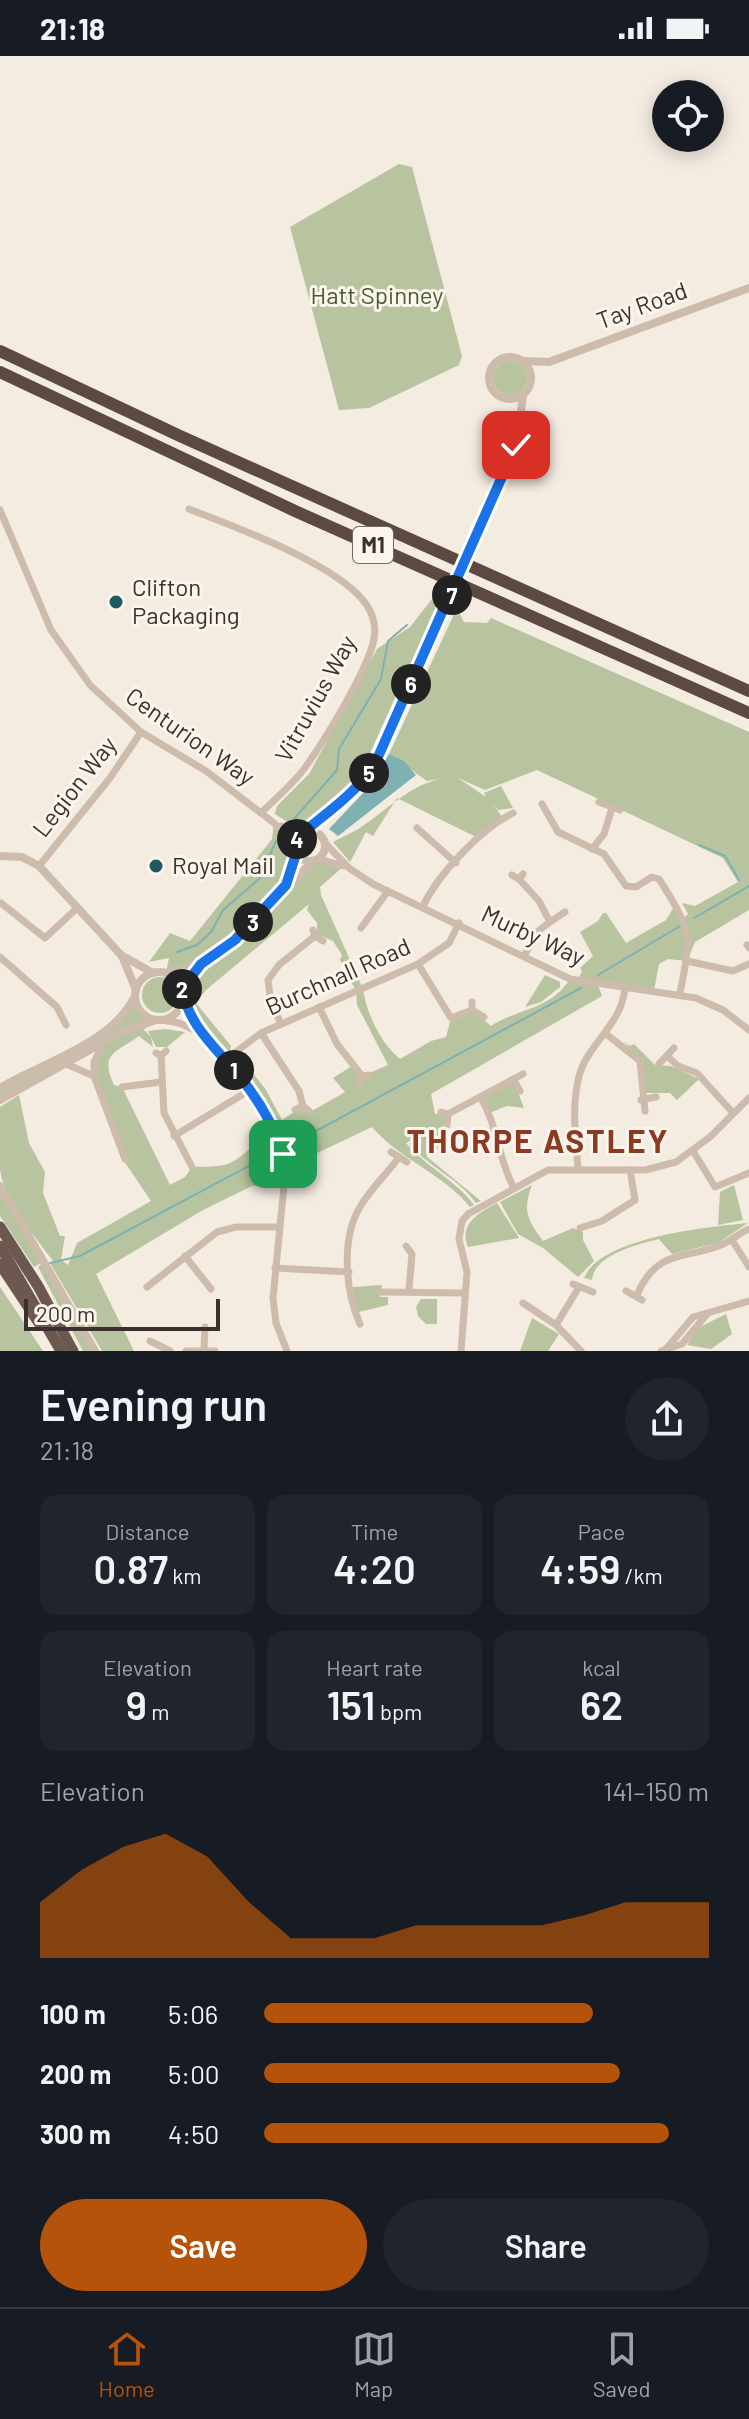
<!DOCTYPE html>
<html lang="en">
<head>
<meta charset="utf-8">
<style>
	:root { --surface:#171b24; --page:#20242c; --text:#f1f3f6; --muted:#9ea1a6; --line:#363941; --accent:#b45309 }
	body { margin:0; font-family:Barlow,sans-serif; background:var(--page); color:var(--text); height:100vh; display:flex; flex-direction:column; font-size:30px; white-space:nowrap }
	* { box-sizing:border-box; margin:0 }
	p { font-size:26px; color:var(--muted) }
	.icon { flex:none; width:44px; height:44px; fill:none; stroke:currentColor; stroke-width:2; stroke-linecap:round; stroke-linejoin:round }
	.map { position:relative; height:1295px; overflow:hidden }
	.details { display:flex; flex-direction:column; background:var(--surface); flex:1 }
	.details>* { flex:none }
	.buttons { position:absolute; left:652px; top:24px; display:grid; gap:16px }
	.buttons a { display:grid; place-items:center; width:72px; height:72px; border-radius:50%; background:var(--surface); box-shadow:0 4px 20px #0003; font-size:40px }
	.scale { position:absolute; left:24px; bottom:20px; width:196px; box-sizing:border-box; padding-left:8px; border:4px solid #3b302b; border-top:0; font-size:22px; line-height:28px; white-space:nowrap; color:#3b302b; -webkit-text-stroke:6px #fbf5ee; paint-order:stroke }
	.pin { position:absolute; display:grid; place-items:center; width:68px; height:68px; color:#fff; margin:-34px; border-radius:16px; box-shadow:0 4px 12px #0006 }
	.km { position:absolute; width:40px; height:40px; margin:-20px; border-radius:50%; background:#222; color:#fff; font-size:22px; line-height:40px; text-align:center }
	.round { display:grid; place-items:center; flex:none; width:84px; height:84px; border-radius:42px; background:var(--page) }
	.summary { display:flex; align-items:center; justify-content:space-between; height:136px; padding:0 40px }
	h1 { font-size:44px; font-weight:600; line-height:60px }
	.figures { display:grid; grid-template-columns:repeat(3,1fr); gap:12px; height:136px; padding:8px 40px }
	.figures div { display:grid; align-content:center; border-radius:16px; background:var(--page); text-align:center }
	.figures b { font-size:40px; font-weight:600 }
	.figures small { font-size:22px; font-weight:400 }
	.figures p { font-size:22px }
	.chart { height:224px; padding:16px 40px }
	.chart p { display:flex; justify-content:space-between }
	.chart svg { width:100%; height:144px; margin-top:8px; fill:var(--accent); opacity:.7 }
	.cta { display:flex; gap:16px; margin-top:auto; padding:16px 40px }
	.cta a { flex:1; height:92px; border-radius:48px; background:var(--accent); color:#fff; font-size:32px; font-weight:600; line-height:92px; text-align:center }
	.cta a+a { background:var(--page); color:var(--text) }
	ul { padding:0 40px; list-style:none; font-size:26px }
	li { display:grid; grid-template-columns:128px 96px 1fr; align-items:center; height:60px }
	li i { height:20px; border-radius:10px; background:var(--accent) }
	.status { display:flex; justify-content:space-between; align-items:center; height:56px; padding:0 40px; background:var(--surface); direction:ltr }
	.status svg { height:22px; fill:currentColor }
	.menu { display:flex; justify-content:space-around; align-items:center; height:112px; border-top:2px solid var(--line); background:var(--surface); font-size:22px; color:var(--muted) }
	.menu a { display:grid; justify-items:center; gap:4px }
	.menu .active { color:var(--accent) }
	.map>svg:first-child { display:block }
</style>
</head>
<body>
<div class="status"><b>21:18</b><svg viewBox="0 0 49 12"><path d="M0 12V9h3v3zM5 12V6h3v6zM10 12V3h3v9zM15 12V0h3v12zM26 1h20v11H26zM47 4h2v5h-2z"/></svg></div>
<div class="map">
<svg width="749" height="1295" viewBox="0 0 749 1295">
	<rect width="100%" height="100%" fill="#f4ebe1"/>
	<g fill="#b8c4a0">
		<path d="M399,108L412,111L462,300L459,309L369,352L339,354L290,171Z"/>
		<circle cx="510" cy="322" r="17"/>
		<path d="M442,539L361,717L303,770L292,769L275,758L277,750L309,718L377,593L410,571L432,543Z"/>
		<path d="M457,552L464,566L487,567L491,562L749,676V854L695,886L687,905L668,903L659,908L654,934L598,929L602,940L431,1038L435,1058H448L447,1069L442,1070L449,1086L426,1100L481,1145L476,1147C459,1123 429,1111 409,1088L433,1073L406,1087C426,1111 456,1124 474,1149L470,1151C444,1118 400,1104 372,1071L313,1099V1106L301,1113L303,1121L291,1128L297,1110L292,1103L285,1106L284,1130H252L203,1154L96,1218L134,1295H102L50,1207L54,1206C35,1181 5,1146 0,1114C0,1094 0,1071 0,1051L19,1039L29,1087L45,1116L43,1137L60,1180H65L61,1204L68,1209L77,1187L151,1145L124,1105L93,1019L102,990L0,1044V1032L94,981L136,945L142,958L156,964L147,966L144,974L151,981L153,991L139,980C114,998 100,997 114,1029L122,1031L170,1129L185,1121L192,1111C223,1110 227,1113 252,1091L250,1088L268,1078L264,1069L274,1065L235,1009L238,998L266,1034L282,1064L303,1050L312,1055L345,1036L333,1022L352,1010L362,1020L388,1009L357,949L356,935L340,904L342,899L333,885L317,878V867L307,854L309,848L206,934L196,947L231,990L230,995L219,993C195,963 181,947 199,910L166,917L169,902L149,906L170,877L190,885L272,783L274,767C297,793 298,793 287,827L319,803L344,810L320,831L321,839L363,933C366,956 381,988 400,1003L431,985L446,981L451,962L472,954L491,970C519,952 550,954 570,923L578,924L582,915L580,912L593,900L580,876L598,865L603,857H606L626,887L666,864L675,849L683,862L688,858L682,847L695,850L738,826L723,802L537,714L485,734L458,722L486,741L484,737L501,730L513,752L498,754L492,747L503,762L478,782L397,742L373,780L366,776L350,806L333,786C344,780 357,775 367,767C395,747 414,726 450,721L427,725L389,698Z"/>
		<path d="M545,919L560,926V931L541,946L525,951Z"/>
		<circle cx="160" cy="939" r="18"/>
		<path d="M165,973L185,976L167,991H156L148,975Z"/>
		<path d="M623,985L630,990L634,988L655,1009L671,1010L699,1023L677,1044L670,1037H646L643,1031L644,1007Z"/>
		<path d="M513,1023L524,1052L507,1050L489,1057L481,1042Z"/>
		<path d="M532,1129C523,1154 526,1162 543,1185L573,1172L583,1176V1184L594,1205L578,1221L543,1192L518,1178L500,1146Z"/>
		<path d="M734,1129L743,1164L718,1169L720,1136Z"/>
		<path d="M0,1130L43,1206L34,1211L0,1160Z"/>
		<path d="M497,1147L519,1182L468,1191C458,1168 480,1156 497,1147Z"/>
		<path d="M748,1167L718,1187L672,1198L659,1183C638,1188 594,1199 592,1224L584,1222C601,1181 708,1171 748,1167Z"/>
		<path d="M42,1208L92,1295H83L38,1211Z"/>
		<path d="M382,1229L380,1241H388V1249L359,1256L354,1249L353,1231Z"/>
		<path d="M0,1231L43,1295H0Z"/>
		<path d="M421,1243H437V1268H426L418,1260L416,1251Z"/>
		<path d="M726,1258L732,1278L711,1293L687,1289L698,1272Z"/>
		<path d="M532,1262L559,1278L548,1295H520Z"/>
	</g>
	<path fill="#7fb0b2" d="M389,698L404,705L416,719L338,780L329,773L366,734Z"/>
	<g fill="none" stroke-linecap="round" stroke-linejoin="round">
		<g stroke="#7fb0b2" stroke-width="2">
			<path d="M294,763L337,714L339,693L381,623L388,585L407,569"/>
			<path d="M699,789L725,800L739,824"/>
			<path d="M694,862L749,830"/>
			<path d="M177,896L197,889L211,876L223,854L260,822L276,785"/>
			<path d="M598,919L680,870"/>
			<path d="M290,1089L581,932"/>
			<path d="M50,1207L80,1200L275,1096"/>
		</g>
		<g stroke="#cdbbac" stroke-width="7">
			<path d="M189,453C235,471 338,508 366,548C373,558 376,571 374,583C368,614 323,687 304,713C292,729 275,743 261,757"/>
			<path d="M0,454L51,574L90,629L141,676L206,715L274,767L294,790"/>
			<path d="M599,746L620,754"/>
			<path d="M542,748L558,776L604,798L626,830L636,831L652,821L659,823C691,873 692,879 680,937"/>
			<path d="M280,770L303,776"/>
			<path d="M417,772L456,807"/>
			<path d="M325,787L349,812L373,828L570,923L696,942L723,954L749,974"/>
			<path d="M592,793L604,778L612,752"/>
			<path d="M319,803L344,810"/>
			<path d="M39,810L110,722L141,676"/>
			<path d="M512,819L519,823L523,818"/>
			<path d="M519,823L539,845L550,866L537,876L524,900"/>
			<path d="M1,847L45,882L77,852"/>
			<path d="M423,850C439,817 480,774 513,757"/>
			<path d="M550,866L565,856"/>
			<path d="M361,872L388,835"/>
			<path d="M313,874L315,880L323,885"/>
			<path d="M747,889L749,892"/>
			<path d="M0,901L57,951L66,969"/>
			<path d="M687,905L733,915L749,908"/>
			<path d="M418,908L451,962L472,954"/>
			<path d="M184,942L199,976L237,1017L263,1052L283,1098L284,1130L273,1242L276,1267L287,1295"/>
			<path d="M472,946V954L484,961"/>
			<path d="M319,951L337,988L362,1020"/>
			<path d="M162,964L179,967L199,976"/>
			<path d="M281,968L271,946L268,924L279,909L315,880"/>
			<path d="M261,977L299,1035L303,1050"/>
			<path d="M605,977L640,1005L645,1055"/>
			<path d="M103,988L94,1006V1020L125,1103"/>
			<path d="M156,997L161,1000L166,995"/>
			<path d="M161,1000L164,1057L192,1111"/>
			<path d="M667,1000L678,1010L697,1017L733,1057"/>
			<path d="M225,1004L261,977L418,908L449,887L459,867"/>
			<path d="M66,1008L94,1020"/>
			<path d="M659,1008L674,992"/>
			<path d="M513,1023L520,1035"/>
			<path d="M359,1028L362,1020L369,1019"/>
			<path d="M122,1031L161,1026"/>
			<path d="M481,1042C498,1071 498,1103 514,1132"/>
			<path d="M641,1044L656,1041"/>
			<path d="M295,1054L303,1050L309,1055"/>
			<path d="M441,1056L448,1058L447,1069"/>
			<path d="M448,1058L523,1018"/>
			<path d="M174,1080L250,1034"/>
			<path d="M693,1095L715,1131L749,1117"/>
			<path d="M391,1096L407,1106"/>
			<path d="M578,1112C575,1081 570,1035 584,1007C598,980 622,964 625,932"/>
			<path d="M580,1172L602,1165L635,1144L630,1114"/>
			<path d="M732,1184L749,1211"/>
			<path d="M406,1190L412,1198L409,1234"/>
			<path d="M185,1200L211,1233"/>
			<path d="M275,1212L349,1216"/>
			<path d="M573,1228L593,1236"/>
			<path d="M147,1231L217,1176L236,1171H279"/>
			<path d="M626,1235L642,1244"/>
			<path d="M382,1236L463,1237"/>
			<path d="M637,1239C657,1192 685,1204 721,1189C731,1185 739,1177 749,1173"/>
			<path d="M523,1247L556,1269L581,1295"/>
			<path d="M360,1268C345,1235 341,1182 360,1151C371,1132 387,1118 399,1101"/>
			<path d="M556,1269L579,1231"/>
			<path d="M150,1285L170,1295"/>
			<path d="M204,1293L205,1271"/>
			<path d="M666,1293L693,1261L749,1245"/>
			<path d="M186,1295H215"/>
			<path d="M461,1295L467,1216L459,1183L462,1165L468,1158L548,1114H645L676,1106L710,1081L749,1042"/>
			<path d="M661,1295L682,1288L707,1258"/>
		</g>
		<g stroke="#cdbbac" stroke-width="8">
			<circle cx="510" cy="322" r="21"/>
			<path d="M524,305L549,306L749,232"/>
			<path d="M472,494L516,392L523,339"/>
			<circle cx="310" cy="790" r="15"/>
			<path d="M307,775L361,728L374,710L450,543"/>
			<path d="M0,800L22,801L39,810L121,899L153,917"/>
			<path d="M288,825L296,798"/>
			<path d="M122,900L136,934"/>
			<circle cx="159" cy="940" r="24"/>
			<path d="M167,917L200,908"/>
			<path d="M182,933L201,908L235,884L312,806"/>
			<path d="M0,1032C43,1006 112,988 135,940"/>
			<path d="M0,1044L122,976L156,964"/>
			<path d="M0,1130L95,1295"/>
		</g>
		<g stroke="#6c584f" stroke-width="11">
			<path d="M0,1171L38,1230L73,1295"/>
			<path d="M0,1190L61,1295"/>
			<path d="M0,1208L39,1267"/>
		</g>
		<g stroke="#5c4a42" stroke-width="12">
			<path d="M0,295L180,380L749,635"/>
			<path d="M0,316L295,455L749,657"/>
		</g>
		<path stroke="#cdbbac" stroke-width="8" d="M450,543L472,494"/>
	</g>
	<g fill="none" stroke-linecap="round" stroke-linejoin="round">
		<g stroke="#fff" stroke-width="16">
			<path id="route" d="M283,1098C273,1067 257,1041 236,1016C213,989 189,969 182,933L201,908L235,884L286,829L296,798L297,782C324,758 352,741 374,710L516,389"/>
		</g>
		<use href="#route" stroke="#1a73e8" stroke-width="10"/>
	</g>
	<g fill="#1f5a5e" stroke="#fbf5ee" stroke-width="3">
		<circle cx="116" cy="546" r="8"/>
		<circle cx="156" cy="810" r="8"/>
	</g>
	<g text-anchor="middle" stroke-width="6" stroke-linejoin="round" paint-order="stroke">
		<rect fill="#fbf5ee" stroke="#756b66" stroke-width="2" x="353" y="471" width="40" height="36" rx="6"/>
		<g font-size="22" font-weight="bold" fill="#3b302b">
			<text x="373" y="497">M1</text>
		</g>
		<g font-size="24" fill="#4a5a2e" stroke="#fbf5ee">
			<text x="377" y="248">Hatt Spinney</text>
		</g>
		<g font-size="24" fill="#3b302b" stroke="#fbf5ee">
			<text transform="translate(642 250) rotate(-20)" y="8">Tay Road</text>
			<text transform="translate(316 643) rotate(-61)" y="8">Vitruvius Way</text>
			<text transform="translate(190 681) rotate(35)" y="8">Centurion Way</text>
			<text transform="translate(75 731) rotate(-52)" y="8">Legion Way</text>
			<text transform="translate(533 880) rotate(25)" y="8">Murby Way</text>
			<text transform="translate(338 921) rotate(-24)" y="8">Burchnall Road</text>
		</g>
		<g font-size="24" fill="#3b302b" stroke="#fbf5ee" text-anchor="start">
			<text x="132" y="540">Clifton<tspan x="132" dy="28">Packaging</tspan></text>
			<text x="172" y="818">Royal Mail</text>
		</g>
		<g font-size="32" font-weight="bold" letter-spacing="2" fill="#8c3b22" stroke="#fbf5ee">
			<text x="538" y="1097">THORPE ASTLEY</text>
		</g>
	</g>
</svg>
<div class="buttons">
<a><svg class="icon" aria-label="locate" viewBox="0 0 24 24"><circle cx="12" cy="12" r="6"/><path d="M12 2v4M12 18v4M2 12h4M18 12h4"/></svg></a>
</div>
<div class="scale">200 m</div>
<div class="pin" style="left:283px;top:1098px;background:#1e9e55"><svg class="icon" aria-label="arrive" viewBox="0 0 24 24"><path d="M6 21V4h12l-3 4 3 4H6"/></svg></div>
<div class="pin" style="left:516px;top:389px;background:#d93025"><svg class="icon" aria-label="check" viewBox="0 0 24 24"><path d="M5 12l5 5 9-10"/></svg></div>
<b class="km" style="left:234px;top:1014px">1</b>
<b class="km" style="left:182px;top:933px">2</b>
<b class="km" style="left:253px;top:866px">3</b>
<b class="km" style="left:297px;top:783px">4</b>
<b class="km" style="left:369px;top:717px">5</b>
<b class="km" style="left:411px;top:628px">6</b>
<b class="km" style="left:452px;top:539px">7</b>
</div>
<section class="details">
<div class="summary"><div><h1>Evening run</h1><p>21:18</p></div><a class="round"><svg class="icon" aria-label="share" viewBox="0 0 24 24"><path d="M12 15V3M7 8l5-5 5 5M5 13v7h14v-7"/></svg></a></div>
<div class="figures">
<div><p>Distance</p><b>0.87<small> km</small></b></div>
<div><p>Time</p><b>4:20</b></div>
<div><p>Pace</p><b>4:59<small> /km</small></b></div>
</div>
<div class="figures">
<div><p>Elevation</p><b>9<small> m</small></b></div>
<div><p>Heart rate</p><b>151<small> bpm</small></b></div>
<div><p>kcal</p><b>62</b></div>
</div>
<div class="chart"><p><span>Elevation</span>141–150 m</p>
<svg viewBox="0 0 160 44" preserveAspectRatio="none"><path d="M0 44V27L10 17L20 10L30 6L40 13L50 27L60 38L70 38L80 38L90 34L100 34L110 34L120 34L130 31L140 27L150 27L160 27V44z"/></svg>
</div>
<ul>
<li><b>100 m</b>5:06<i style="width:74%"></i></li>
<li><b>200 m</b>5:00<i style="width:80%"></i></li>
<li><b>300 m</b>4:50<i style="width:91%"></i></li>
</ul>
<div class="cta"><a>Save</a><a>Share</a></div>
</section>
<nav class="menu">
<a class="active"><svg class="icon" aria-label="home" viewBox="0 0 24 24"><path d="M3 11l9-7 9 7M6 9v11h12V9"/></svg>Home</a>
<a><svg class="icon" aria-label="map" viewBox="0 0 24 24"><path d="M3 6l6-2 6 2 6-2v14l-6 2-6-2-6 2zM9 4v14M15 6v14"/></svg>Map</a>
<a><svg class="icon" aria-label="saved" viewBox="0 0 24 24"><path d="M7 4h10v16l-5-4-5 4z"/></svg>Saved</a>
</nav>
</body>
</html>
